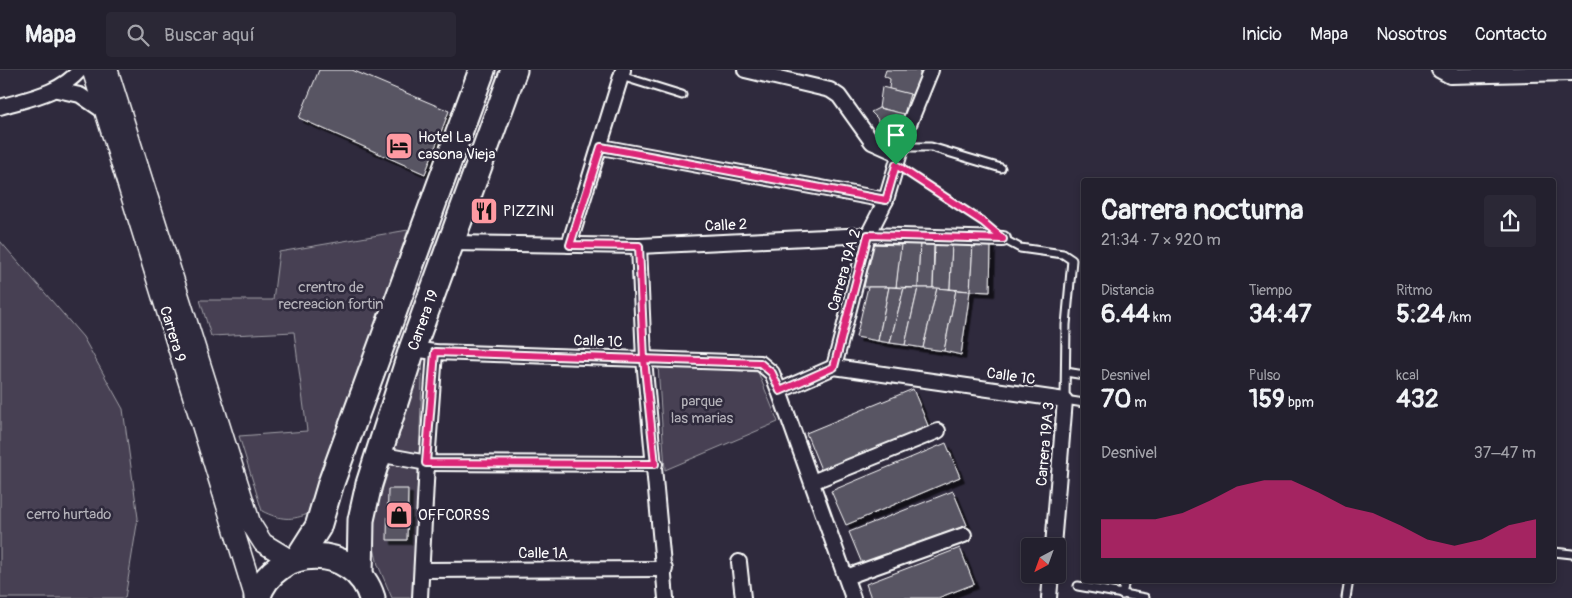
<!DOCTYPE html>
<html lang="es">
<head>
<meta charset="utf-8">
<style>
	:root { --surface:#23202e; --page:#2b2836; --text:#f1f3f6; --muted:#a3a3aa; --line:#403e4a; --accent:#db2777 }
	body { margin:0; font-family:Pangolin,sans-serif; background:var(--page); color:var(--text); height:100vh; display:flex; flex-direction:column; font-size:19px; white-space:nowrap }
	* { box-sizing:border-box; margin:0 }
	p { font-size:16px; color:var(--muted) }
	.icon { flex:none; width:28px; height:28px; fill:none; stroke:currentColor; stroke-width:2; stroke-linecap:round; stroke-linejoin:round }
	.map { position:relative; flex:1; overflow:hidden }
	.side { position:absolute; left:1081px; top:108px; width:475px; height:405px; display:flex; flex-direction:column; background:var(--surface); border-radius:5px; box-shadow:0 2px 8px #0003,0 0 0 1px var(--line) }
	.side>* { flex:none }
	.needle { width:32px; rotate:221deg }
	.tools { position:absolute; left:1021px; top:468px; display:grid; gap:10px }
	.tools a { display:grid; place-items:center; width:45px; height:45px; border-radius:5px; background:var(--surface); box-shadow:0 2px 8px #0003,0 0 0 1px var(--line); font-size:25px }
	.pin { position:absolute; display:grid; place-items:center; width:42px; height:42px; color:#fff; margin:-51px -21px; border-radius:50% 50% 50% 0; rotate:-45deg; box-shadow:0 0 5px #0007 }
	.pin .icon { rotate:45deg }
	.round { display:grid; place-items:center; flex:none; width:52px; height:52px; border-radius:5px; background:var(--page) }
	.summary { display:flex; align-items:center; justify-content:space-between; height:85px; padding:0 20px }
	h1 { font-size:28px; font-weight:800; line-height:38px }
	.figures { display:grid; grid-template-columns:repeat(3,1fr); gap:8px; height:85px; padding:5px 20px }
	.figures div { display:grid; align-content:center }
	.figures b { font-size:25px; font-weight:800 }
	.figures small { font-size:14px; font-weight:400 }
	.figures p { font-size:14px }
	.chart { height:140px; padding:10px 20px }
	.chart p { display:flex; justify-content:space-between }
	.chart svg { width:100%; height:90px; margin-top:5px; fill:var(--accent); opacity:.7 }
	header { display:flex; align-items:center; gap:30px; box-sizing:border-box; height:70px; padding:0 25px; background:var(--surface); border-bottom:1px solid var(--line) }
	header strong { font-size:24px }
	nav { display:flex; gap:28px; margin-inline-start:auto; font-size:18px }
	.search { width:350px; height:45px; background:var(--page); display:flex; align-items:center; gap:12px; box-sizing:border-box; padding:0 18px; border-radius:5px; color:var(--muted); font-size:19px }
	.map>svg:first-child { display:block }
</style>
</head>
<body>
<header>
<strong>Mapa</strong>
<div class="search"><svg class="icon" aria-label="search" viewBox="0 0 24 24"><circle cx="10" cy="10" r="6"/><path d="M15 15l6 6"/></svg>Buscar aquí</div>
<nav><a>Inicio</a><a>Mapa</a><a>Nosotros</a><a>Contacto</a></nav>
</header>
<div class="map">
<svg width="1572" height="528" viewBox="0 0 1572 528">
	<defs>
		<filter id="shadow"><feDropShadow dx="4.5" dy="4.5" stdDeviation="0" flood-color="#0009"/></filter>
	</defs>
	<rect width="100%" height="100%" fill="#2f2a3d"/>
	<filter id="ink" filterUnits="userSpaceOnUse"><feTurbulence type="fractalNoise" baseFrequency=".02" numOctaves="2"/><feDisplacementMap in="SourceGraphic" scale="10" xChannelSelector="R" yChannelSelector="G"/><feConvolveMatrix kernelMatrix="1 2 1 2 8 2 1 2 1" color-interpolation-filters="sRGB"/></filter>
	<g filter="url(#ink)">
		<g fill="#464152" stroke="#a2a0a8">
			<path d="M408,160L310,443C292,451 280,450 262,441L239,366L307,361L294,262L211,266L200,230H273L279,182Z"/>
			<path d="M0,171L83,267L123,339L138,448L125,528H0Z"/>
			<path d="M423,287L413,528H392L378,495L370,460Z"/>
			<path d="M658,295L758,302L778,352L665,400Z"/>
		</g>
		<g fill="#595564" stroke="#fff" filter="url(#shadow)">
			<path d="M319,0H352L449,41L425,104L299,48Z"/>
			<path d="M919,0L922,11L919,27L889,19L890,9L884,6L886,0Z"/>
			<path d="M882,17L910,24L904,44L879,38Z"/>
			<path d="M879,38L904,44L899,62L879,54L877,48L871,42Z"/>
			<path d="M901,171L920,172L918,218L896,217Z"/>
			<path d="M920,172H934L933,218H918Z"/>
			<path d="M935,173H952L950,219L933,218Z"/>
			<path d="M952,173L973,174L970,221L950,219Z"/>
			<path d="M873,174L901,175L896,217H864Z"/>
			<path d="M973,174H991L990,222L970,221Z"/>
			<path d="M868,217H889L878,271L856,267Z"/>
			<path d="M889,217L904,218L890,273L878,271Z"/>
			<path d="M904,218H918L905,275L890,273Z"/>
			<path d="M918,218H937L923,278L905,275Z"/>
			<path d="M937,218L956,220L944,281L923,278Z"/>
			<path d="M956,220L970,221L961,285L944,281Z"/>
			<path d="M913,319L929,358L822,402L806,363Z"/>
			<path d="M946,373L960,407L846,455L831,421Z"/>
			<path d="M388,419H408L407,470H387Z"/>
			<path d="M953,421L967,455L863,496L849,462Z"/>
			<path d="M960,478L974,514L938,528H871L866,514Z"/>
		</g>
		<g fill="none" stroke-linecap="round" stroke-linejoin="round">
			<g stroke="#fff" stroke-width="11">
				<g id="lane">
					<path d="M621,6L682,25"/>
					<path d="M902,77H931L1001,98"/>
					<path d="M1003,169L1020,178L1063,184L1072,190L1066,255L1065,330L1084,333"/>
					<path d="M1066,302L1084,305"/>
					<path d="M1554,482L1572,484"/>
					<path d="M1078,516L1145,528"/>
					<path d="M1122,525L1125,510"/>
					<path d="M1346,528L1349,510"/>
				</g>
			</g>
			<g stroke="#fff" stroke-width="18">
				<g id="street">
					<path d="M745,0L830,20L839,26L872,72L899,84"/>
					<path d="M1439,0L1450,6L1572,3"/>
					<path d="M57,20L80,25L102,40"/>
					<path d="M0,37C30,28 59,24 80,0"/>
					<path d="M601,77L886,130"/>
					<path d="M451,173L639,176L868,165L1003,169"/>
					<path d="M569,175L623,0"/>
					<path d="M639,176L644,289L666,528"/>
					<path d="M412,279L435,282L760,293L772,303L779,321L853,528"/>
					<path d="M834,297L868,165L886,130L907,59L931,0"/>
					<path d="M779,321L834,297L1065,330L1053,476"/>
					<path d="M378,384L427,393L655,394"/>
					<path d="M812,412L938,361"/>
					<path d="M739,492L743,528"/>
					<path d="M422,500L665,499"/>
					<path d="M846,507L964,465"/>
					<path d="M420,528L427,393L435,282"/>
					<path d="M1049,528L1051,504"/>
				</g>
			</g>
			<g stroke="#fff" stroke-width="22">
				<g id="secondary">
					<path d="M92,0L255,528"/>
					<path d="M108,0L251,454L263,473L291,490"/>
				</g>
			</g>
			<g stroke="#fff" stroke-width="29">
				<g id="highway">
					<path d="M299,487L318,457L331,413L482,0"/>
					<path d="M360,506L361,450L369,414L412,279L514,0"/>
					<path d="M257,528C275,473 355,472 372,528"/>
				</g>
			</g>
			<path stroke="#fff" stroke-width="2.5" stroke-dasharray="4 4" stroke-linecap="butt" d="M908,103L987,155"/>
			<use href="#lane" stroke="#2f2a3d" stroke-width="7"/>
			<use href="#street" stroke="#2f2a3d" stroke-width="14"/>
			<use href="#secondary" stroke="#2f2a3d" stroke-width="19"/>
			<use href="#highway" stroke="#2f2a3d" stroke-width="25"/>
		</g>
	</g>
	<g fill="none" stroke-linecap="round" stroke-linejoin="round" filter="url(#ink)">
		<g stroke="#fff" stroke-width="10">
			<path id="route" d="M896,95L886,130L601,77L570,175L639,176L644,289L655,394L426,393L435,282L760,293L772,303L780,321L834,297L868,165L1003,169L983,152L896,95"/>
		</g>
		<use href="#route" stroke="#db2777" stroke-width="6"/>
	</g>
	<defs>
		<g id="hotel-square" transform="scale(1.4375)"><rect x="-9" y="-9" width="18" height="18" rx="4" fill="#ff9aa2" stroke="#2f2a3d"/><path d="M-6-4.5h1.5V1H6V5H4.5V3h-9V5H-6ZM-4 0a1.8 1.8 0 1 1 3.6 0ZM.5 0V-2.5h3Q6-2.5 6 0Z" fill="#111"/></g>
		<g id="restaurant-square" transform="scale(1.4375)"><rect x="-9" y="-9" width="18" height="18" rx="4" fill="#ff9aa2" stroke="#2f2a3d"/><path d="M-5-6h1v4h1v-4h1v4h1v-4h1v5L-1.5 .5V6h-2V.5L-5-1ZM5-6V6H3V1.5H1.5Q1.5-4 5-6Z" fill="#111"/></g>
		<g id="shop-square" transform="scale(1.4375)"><rect x="-9" y="-9" width="18" height="18" rx="4" fill="#ff9aa2" stroke="#2f2a3d"/><path d="M-5-2.5h2.3a2.7 3.5 0 0 1 5.4 0H5L5.5 6h-11ZM-1.5-2.5h3a1.5 2.3 0 0 0-3 0Z" fill="#111"/></g>
	</defs>
	<g fill-rule="evenodd">
		<use href="#hotel-square" x="399" y="76"/>
		<use href="#restaurant-square" x="484" y="141"/>
		<use href="#shop-square" x="399" y="445"/>
	</g>
	<g text-anchor="middle" stroke-width="5" stroke-linejoin="round" paint-order="stroke">
		<g font-size="15" fill="#fff" stroke="#2f2a3d" text-anchor="start">
			<text x="418" y="72">Hotel La<tspan x="418" dy="17">casona Vieja</tspan></text>
			<text x="503" y="146">PIZZINI</text>
			<text x="418" y="450">OFFCORSS</text>
		</g>
		<g font-size="15" fill="#fff" stroke="#2f2a3d">
			<text transform="translate(726 155) rotate(-3)" y="5">Calle 2</text>
			<text transform="translate(844 200) rotate(-74)" y="5">Carrera 19A 2</text>
			<text transform="translate(423 250) rotate(-70)" y="5">Carrera 19</text>
			<text transform="translate(173 264) rotate(73)" y="5">Carrera 9</text>
			<text transform="translate(598 271) rotate(2)" y="5">Calle 1C</text>
			<text transform="translate(1011 306) rotate(8)" y="5">Calle 1C</text>
			<text transform="translate(1045 374) rotate(-85)" y="5">Carrera 19A 3</text>
			<text x="543" y="488">Calle 1A</text>
		</g>
		<g font-size="15" fill="#b5b3ba" stroke="#2f2a3d">
			<text x="331" y="222">crentro de<tspan x="331" dy="17">recreacion fortin</tspan></text>
			<text x="702" y="336">parque<tspan x="702" dy="17">las marias</tspan></text>
			<text x="69" y="449">cerro hurtado</text>
		</g>
	</g>
</svg>
<div class="tools">
<a><svg class="needle" viewBox="-14 -14 28 28"><path d="M0-13l5 13h-10z" fill="#e53935"/><path d="M0 13l5-13h-10z" fill="#a3a3aa"/></svg></a>
</div>
<div class="pin" style="left:896px;top:95px;background:#1e9e55"><svg class="icon" aria-label="arrive" viewBox="0 0 24 24"><path d="M6 21V4h12l-3 4 3 4H6"/></svg></div>
<section class="side">
<div class="summary"><div><h1>Carrera nocturna</h1><p>21:34 · 7 × 920 m</p></div><a class="round"><svg class="icon" aria-label="share" viewBox="0 0 24 24"><path d="M12 15V3M7 8l5-5 5 5M5 13v7h14v-7"/></svg></a></div>
<div class="figures">
<div><p>Distancia</p><b>6.44<small> km</small></b></div>
<div><p>Tiempo</p><b>34:47</b></div>
<div><p>Ritmo</p><b>5:24<small> /km</small></b></div>
</div>
<div class="figures">
<div><p>Desnivel</p><b>70<small> m</small></b></div>
<div><p>Pulso</p><b>159<small> bpm</small></b></div>
<div><p>kcal</p><b>432</b></div>
</div>
<div class="chart"><p><span>Desnivel</span>37–47 m</p>
<svg viewBox="0 0 160 44" preserveAspectRatio="none"><path d="M0 44V25L10 25L20 25L30 22L40 16L50 9L60 6L70 6L80 12L90 19L100 22L110 28L120 35L130 38L140 35L150 28L160 25V44z"/></svg>
</div>
</section>
</div>
</body>
</html>
